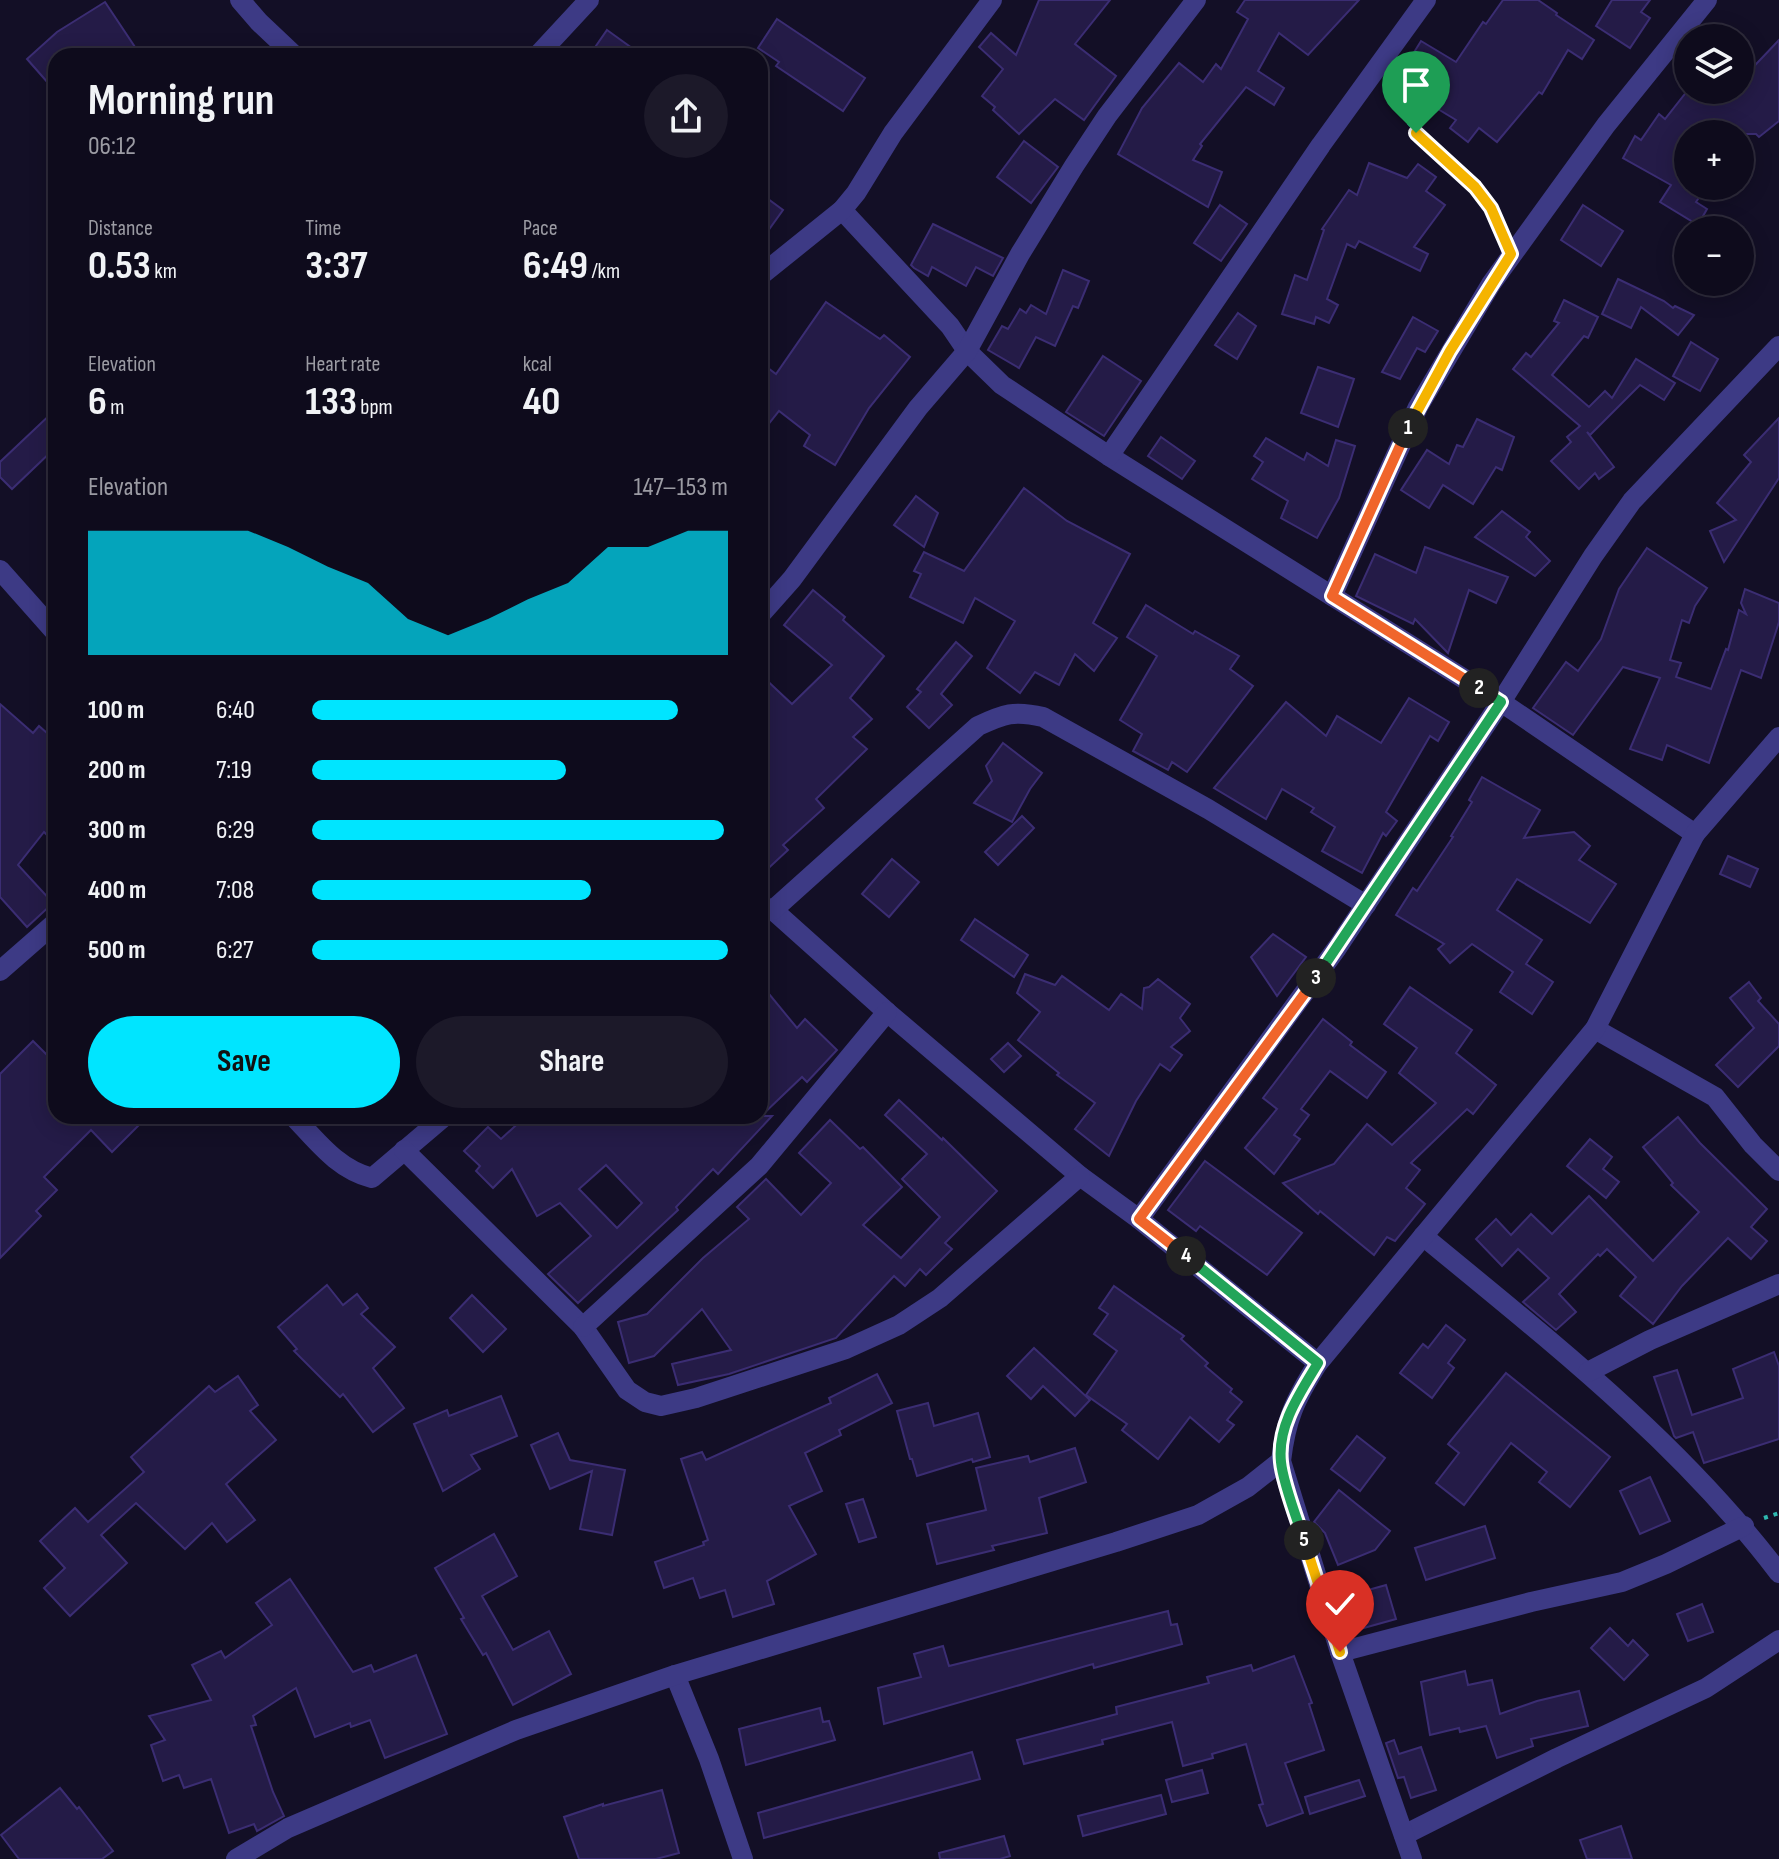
<!DOCTYPE html>
<html lang="en">
<head>
<meta charset="utf-8">
<style>
	:root { --surface:#0e0b1c; --page:#1c1929; --text:#f1f3f6; --muted:#9b9ba3; --line:#2e2b3b; --accent:#00e5ff }
	body { margin:0; font-family:"Sofia Sans Condensed",sans-serif; background:var(--page); color:var(--text); height:100vh; display:flex; flex-direction:column; font-size:30px; white-space:nowrap }
	* { box-sizing:border-box; margin:0 }
	p { font-size:26px; color:var(--muted) }
	.icon { flex:none; width:44px; height:44px; fill:none; stroke:currentColor; stroke-width:2; stroke-linecap:round; stroke-linejoin:round }
	.map { position:relative; flex:1; overflow:hidden }
	.sheet { position:absolute; left:48px; top:48px; width:720px; height:1076px; display:flex; flex-direction:column; background:var(--surface); border-radius:24px; box-shadow:0 4px 20px #0003,0 0 0 2px var(--line) }
	.sheet>* { flex:none }
	.buttons { position:absolute; left:1674px; top:24px; display:grid; gap:16px }
	.buttons a { display:grid; place-items:center; width:80px; height:80px; border-radius:50%; background:var(--surface); box-shadow:0 4px 20px #0003,0 0 0 2px var(--line); font-size:40px }
	.pin { position:absolute; display:grid; place-items:center; width:68px; height:68px; color:#fff; margin:-82px -34px; border-radius:50% 50% 50% 0; rotate:-45deg; box-shadow:0 0 8px #0007 }
	.pin .icon { rotate:45deg }
	.km { position:absolute; width:40px; height:40px; margin:-20px; border-radius:50%; background:#222; color:#fff; font-size:22px; line-height:40px; text-align:center }
	.round { display:grid; place-items:center; flex:none; width:84px; height:84px; border-radius:42px; background:var(--page) }
	.headline { display:flex; align-items:center; justify-content:space-between; height:136px; padding:0 40px }
	h1 { font-size:44px; font-weight:700; line-height:60px }
	.stats { display:grid; grid-template-columns:repeat(3,1fr); gap:12px; height:136px; padding:8px 40px }
	.stats div { display:grid; align-content:center }
	.stats b { font-size:40px; font-weight:700 }
	.stats small { font-size:22px; font-weight:400 }
	.stats p { font-size:22px }
	.chart { height:224px; padding:16px 40px }
	.chart p { display:flex; justify-content:space-between }
	.chart svg { width:100%; height:144px; margin-top:8px; fill:var(--accent); opacity:.7 }
	.action { display:flex; gap:16px; margin-top:auto; padding:16px 40px }
	.action a { flex:1; height:92px; border-radius:48px; background:var(--accent); color:#111; font-size:32px; font-weight:700; line-height:92px; text-align:center }
	.action a+a { background:var(--page); color:var(--text) }
	ul { padding:0 40px; list-style:none; font-size:26px }
	li { display:grid; grid-template-columns:128px 96px 1fr; align-items:center; height:60px }
	li i { height:20px; border-radius:10px; background:var(--accent) }
	.map>svg:first-child { display:block }
</style>
</head>
<body>
<div class="map">
<svg width="1779" height="1859" viewBox="0 0 1779 1859">
	<rect width="100%" height="100%" fill="#130f26"/>
	<g fill="#241b47" stroke="#3b2d73" stroke-width="2" fill-rule="evenodd">
		<path d="M1039,0H1110L1075,44L1116,76L1084,120L1055,99L1019,134L993,110L995,107L982,96L1003,69L979,47L991,33L1016,55Z"/>
		<path d="M1245,0H1359L1308,55L1279,33L1258,71L1284,88L1274,105L1246,87L1200,144L1202,146L1193,160L1222,172L1208,207L1118,154L1142,108L1179,63L1203,82L1216,64L1221,69L1248,19L1237,12Z"/>
		<path d="M1503,0H1538L1557,13L1556,15L1594,40L1582,59L1568,50L1542,94L1539,92L1497,142L1479,128L1468,142L1450,128L1456,120L1395,83L1421,41L1456,62L1483,22L1486,24Z"/>
		<path d="M1612,0H1650L1641,12L1650,18L1630,48L1596,26Z"/>
		<path d="M105,2L141,56H56V92L27,59L57,32Z"/>
		<path d="M777,19L865,78L843,111L776,66L779,62L758,48Z"/>
		<path d="M607,30L643,56H589Z"/>
		<path d="M1779,40V121L1759,137L1756,134H1688V186H1707L1696,202L1707,209L1698,225L1660,202L1671,185L1623,158L1635,136L1641,140L1659,114L1665,119L1688,90H1740V81Z"/>
		<path d="M1024,141L1058,167L1031,203L997,177Z"/>
		<path d="M1369,163L1407,178L1418,164L1436,177L1426,191L1445,205L1414,247L1428,254L1420,271L1359,241L1355,248L1347,244L1327,299L1338,305L1329,323L1316,317L1314,324L1282,314L1295,275L1307,280L1324,230L1322,229L1349,190L1357,195Z"/>
		<path d="M760,193L783,210L760,242Z"/>
		<path d="M1220,205L1247,224L1221,261L1194,243Z"/>
		<path d="M1583,205L1623,231L1601,266L1561,240Z"/>
		<path d="M933,224L1003,258L993,276L976,267L966,286L932,267L928,276L914,268L911,265Z"/>
		<path d="M1063,270L1089,281L1078,308L1073,306L1055,346L1036,337L1019,368L988,350L1002,326L1008,329L1020,309L1026,313L1031,305L1046,314Z"/>
		<path d="M1618,279L1664,301L1673,308L1675,306L1694,315L1678,335L1641,307L1631,328L1602,314Z"/>
		<path d="M1564,300L1598,317L1588,338L1584,336L1552,375L1589,407L1605,391L1612,398L1636,359L1675,383L1664,400L1640,385L1590,435L1587,432L1614,467L1599,479L1595,473L1579,489L1551,461L1571,442L1567,437L1580,426L1513,369L1526,353L1531,357L1559,323L1554,321Z"/>
		<path d="M826,302L880,339L884,335L910,357L869,408L835,465L804,446L810,435L779,411L760,435V362L776,374Z"/>
		<path d="M1238,313L1256,326L1237,359L1215,345Z"/>
		<path d="M1413,317L1438,331L1425,352L1417,348L1400,379L1382,372Z"/>
		<path d="M1691,342L1718,359L1700,391L1673,376Z"/>
		<path d="M1103,356L1141,381L1104,436L1066,412Z"/>
		<path d="M1318,367L1354,379L1338,427L1301,413Z"/>
		<path d="M56,409V447L12,489L0,477V462Z"/>
		<path d="M1779,418V478L1724,562L1710,531L1736,520L1717,503L1751,462L1744,455Z"/>
		<path d="M1477,419L1514,437L1502,470L1496,467L1473,504L1443,485L1429,508L1401,490L1427,450L1449,464L1457,445L1463,447Z"/>
		<path d="M1161,437L1195,461L1182,479L1148,456Z"/>
		<path d="M1266,438L1304,460L1307,453L1328,466L1336,440L1355,446L1339,498L1317,538L1281,518L1288,501L1252,479L1263,462L1254,456Z"/>
		<path d="M1024,488L1067,521L1130,554L1093,623L1117,638L1094,671L1075,654L1059,685L1035,672L1020,693L987,668L1015,621L975,598L963,623L910,597L921,574L914,571L924,552L964,571Z"/>
		<path d="M916,496L938,513L924,547L894,525Z"/>
		<path d="M1502,511L1530,532L1526,537L1550,561L1535,576L1475,537Z"/>
		<path d="M1425,547L1508,577L1496,603L1469,590L1448,653L1415,619L1413,624L1356,596L1375,554L1416,573Z"/>
		<path d="M1647,548L1707,588L1695,606L1689,623L1682,620L1670,660L1681,663L1676,677L1711,689L1726,649L1728,650L1739,610L1746,614L1741,603L1745,589L1779,603V622L1761,678L1741,670L1709,763L1667,745L1662,760L1630,749L1660,678L1623,667L1573,735L1533,708L1566,662L1578,671L1601,639L1619,589Z"/>
		<path d="M813,590L845,617L843,620L884,656L850,698L872,719L853,737L867,749L816,799L824,808L783,845L788,850L760,876V674L792,704L832,665L784,625Z"/>
		<path d="M1146,605L1193,634L1195,631L1239,656L1230,669L1253,686L1187,772L1172,762L1168,770L1133,751L1142,734L1120,720L1157,656L1127,637Z"/>
		<path d="M956,642L972,656L941,694L952,705L929,728L907,707L921,692L917,689Z"/>
		<path d="M1409,698L1449,722L1438,741L1430,736L1386,812L1397,821L1386,836L1383,833L1362,873L1322,851L1335,827L1311,812L1314,808L1282,789L1266,819L1214,788L1286,702L1326,736L1337,716L1381,743Z"/>
		<path d="M0,704L33,733L39,726L56,741V844L44,832L18,865L53,903L27,927L0,897Z"/>
		<path d="M1003,743L1042,773L1030,789L1012,822L974,803L992,781L986,766Z"/>
		<path d="M1482,777L1540,810L1524,838L1574,832L1590,846L1579,860L1616,884L1590,923L1517,879L1497,910L1542,940L1526,964L1553,982L1532,1014L1500,992L1513,972L1472,944L1450,963L1438,949L1444,944L1396,915L1413,888L1417,891L1453,837L1451,836L1472,802L1469,800Z"/>
		<path d="M1022,816L1034,828L998,865L985,852Z"/>
		<path d="M1728,856L1758,869L1750,887L1720,874Z"/>
		<path d="M892,859L919,882L889,917L862,894Z"/>
		<path d="M975,919L1028,955L1014,977L961,940Z"/>
		<path d="M1273,934L1306,957L1277,996L1251,957Z"/>
		<path d="M1025,974L1055,985L1062,976L1109,1010L1121,994L1142,1009L1144,988L1149,987L1158,979L1190,1004L1180,1018L1190,1031L1171,1047L1182,1055L1170,1071L1160,1064L1136,1101L1109,1156L1075,1129L1095,1103L1057,1075L1059,1073L1018,1040L1040,1012L1017,993Z"/>
		<path d="M1749,982L1761,998L1758,1001L1779,1024V1046L1738,1087L1716,1065L1754,1028L1730,998Z"/>
		<path d="M760,983L797,1028L805,1019L837,1050L807,1082L802,1077L761,1116H772L718,1174L713,1169L676,1207L678,1210L578,1303L548,1274L591,1236L560,1203L537,1216L512,1169L493,1188L476,1171L480,1166L464,1151L488,1127L501,1139L526,1116H760ZM606,1165L642,1203L617,1228L579,1189Z"/>
		<path d="M1410,987L1472,1030L1456,1053L1496,1085L1473,1114L1467,1109L1411,1163L1420,1170L1406,1188L1425,1204L1395,1241L1387,1237L1374,1255L1320,1211L1318,1214L1283,1183L1334,1164L1367,1124L1392,1145L1436,1103L1399,1073L1417,1048L1384,1024Z"/>
		<path d="M1323,1019L1352,1042L1350,1045L1386,1072L1367,1098L1330,1071L1301,1109L1309,1115L1294,1135L1300,1139L1274,1174L1245,1148L1277,1109L1263,1098Z"/>
		<path d="M33,1041L56,1064V1116H148L112,1152L91,1130L44,1177L57,1190L36,1211L41,1216L0,1258V1074Z"/>
		<path d="M1008,1043L1021,1056L1004,1072L991,1059Z"/>
		<path d="M899,1100L942,1140L943,1138L997,1191L945,1243L952,1249L926,1275L920,1269L905,1286L894,1276L836,1338L729,1374L678,1385L672,1364L731,1350L702,1309L654,1356L629,1363L618,1322L647,1314L703,1258L749,1219L737,1207L766,1179L801,1215L831,1183L799,1153L830,1120L860,1149L863,1147L902,1187L863,1225L901,1258L940,1217L902,1179L927,1154L885,1115Z"/>
		<path d="M1678,1117L1700,1143L1767,1209L1751,1227L1767,1241L1751,1259L1728,1238L1682,1286L1653,1324L1620,1296L1636,1277L1607,1249L1600,1256L1598,1254L1559,1294L1576,1312L1556,1330L1523,1302L1549,1278L1518,1249L1502,1266L1476,1239L1496,1219L1511,1235L1531,1214L1552,1234L1589,1196L1653,1261L1699,1212L1671,1185L1673,1183L1643,1147Z"/>
		<path d="M1590,1139L1612,1157L1603,1169L1619,1182L1606,1198L1567,1166Z"/>
		<path d="M1205,1161L1302,1233L1267,1275L1200,1226L1196,1231L1168,1210Z"/>
		<path d="M327,1285L343,1305L357,1294L368,1308L361,1314L395,1347L373,1368L404,1408L373,1432L343,1394L340,1397L294,1351L297,1349L278,1327Z"/>
		<path d="M1114,1286L1184,1336L1181,1339L1208,1363L1205,1366L1232,1389L1230,1392L1242,1402L1227,1420L1234,1425L1219,1442L1190,1417L1158,1459L1122,1430L1127,1424L1086,1395L1117,1351L1094,1334L1108,1314L1099,1308Z"/>
		<path d="M472,1295L506,1329L483,1352L450,1318Z"/>
		<path d="M1446,1325L1465,1340L1448,1363L1454,1368L1432,1398L1400,1373L1423,1344L1428,1348Z"/>
		<path d="M1034,1348L1090,1400L1075,1416L1043,1386L1031,1399L1007,1376Z"/>
		<path d="M1774,1352L1779,1366V1439L1704,1463L1693,1432L1676,1438L1674,1436L1654,1377L1677,1370L1692,1415L1743,1398L1733,1369Z"/>
		<path d="M1506,1373L1610,1457L1570,1507L1539,1482L1547,1472L1511,1443L1464,1505L1436,1483L1459,1453L1448,1444Z"/>
		<path d="M877,1374L892,1403L839,1430L841,1435L805,1453L822,1491L789,1506L816,1554L767,1581L774,1604L733,1617L725,1590L700,1598L693,1578L664,1588L655,1562L704,1545L703,1542L708,1540L681,1459L702,1452L706,1460L831,1403L829,1398Z"/>
		<path d="M238,1376L258,1405L250,1411L276,1440L226,1484L255,1520L227,1542L212,1523L185,1549L136,1503L101,1535L127,1563L70,1616L44,1588L65,1568L40,1541L75,1508L88,1522L144,1472L131,1457L209,1386L215,1392Z"/>
		<path d="M501,1396L517,1436L471,1455L480,1469L443,1491L414,1424L447,1410L449,1416Z"/>
		<path d="M928,1403L934,1426L978,1413L990,1457L973,1462L972,1459L917,1476L912,1459H910L897,1411Z"/>
		<path d="M558,1433L570,1460L625,1470L612,1535L580,1529L592,1471L550,1489L531,1445Z"/>
		<path d="M1357,1436L1385,1458L1360,1491L1331,1469Z"/>
		<path d="M1075,1448L1086,1482L1039,1498L1047,1533L992,1546L994,1550L937,1564L927,1524L986,1510L976,1468L1028,1456L1030,1462Z"/>
		<path d="M1650,1477L1670,1521L1640,1534L1620,1491Z"/>
		<path d="M1339,1490L1390,1531L1375,1550L1338,1565L1325,1533L1314,1522Z"/>
		<path d="M863,1499L876,1537L859,1542L846,1504Z"/>
		<path d="M1485,1526L1495,1558L1426,1580L1415,1548Z"/>
		<path d="M494,1534L517,1576L482,1596L513,1650L549,1631L571,1674L513,1705L486,1653L483,1655L461,1619L464,1618L435,1568Z"/>
		<path d="M290,1579L353,1672L371,1665L374,1672L416,1655L447,1734L385,1758L370,1720L351,1727L350,1723L315,1737L296,1688L253,1716L256,1725L251,1726L273,1792L284,1816L257,1831L254,1824L229,1833L211,1779L184,1788L179,1775L163,1781L151,1745L165,1740L149,1716L211,1700L192,1665L221,1651L225,1658L272,1625L256,1603Z"/>
		<path d="M1386,1585L1396,1619L1353,1631L1343,1597Z"/>
		<path d="M1702,1604L1713,1632L1688,1641L1677,1614Z"/>
		<path d="M1168,1611L1171,1625L1177,1624L1182,1644L1094,1668L1093,1664L884,1724L878,1688L921,1677L914,1654L943,1646L949,1666Z"/>
		<path d="M1610,1628L1628,1646L1633,1640L1648,1655L1624,1680L1591,1648Z"/>
		<path d="M1294,1656L1312,1703L1309,1704L1324,1750L1285,1763L1303,1813L1267,1826L1259,1805L1263,1804L1246,1744L1212,1754L1213,1758L1183,1766L1172,1722L1102,1740L1103,1744L1024,1764L1017,1740L1117,1714L1116,1707L1209,1683L1207,1677L1251,1665L1253,1671Z"/>
		<path d="M1465,1671L1468,1685L1492,1680L1500,1714L1537,1701L1579,1691L1588,1726L1531,1739L1533,1746L1497,1758L1486,1726L1460,1732L1459,1728L1430,1735L1421,1682Z"/>
		<path d="M820,1708L823,1722L829,1721L835,1740L746,1765L739,1729Z"/>
		<path d="M1394,1740L1399,1754L1421,1747L1436,1790L1411,1798L1404,1777L1398,1778L1386,1743Z"/>
		<path d="M972,1752L980,1779L764,1838L758,1813Z"/>
		<path d="M1202,1770L1208,1793L1172,1802L1166,1780Z"/>
		<path d="M1359,1780L1365,1796L1310,1814L1305,1797Z"/>
		<path d="M60,1788L77,1809L79,1807L113,1851L102,1859H19L1,1835Z"/>
		<path d="M662,1790L679,1853L656,1859H579L564,1817L603,1804V1806Z"/>
		<path d="M1161,1795L1166,1814L1083,1836L1078,1816Z"/>
		<path d="M1621,1826L1632,1859H1587L1580,1840Z"/>
		<path d="M1004,1836L1010,1856L1000,1859H940L939,1853Z"/>
	</g>
	<g fill="none" stroke-linecap="round" stroke-linejoin="round">
		<g stroke="#2fb8b0" stroke-width="4" stroke-dasharray="4 6" stroke-linecap="butt">
			<path d="M1387,89C1405,131 1444,153 1473,186C1486,200 1495,216 1503,233"/>
			<path d="M1764,1518L1779,1513"/>
		</g>
		<g stroke="#3d3a85" stroke-width="20">
			<path d="M240,0L259,22L295,56"/>
			<path d="M537,56L589,0"/>
			<path d="M842,210L950,326L967,351L1002,385L1109,456L1501,702L1695,834"/>
			<path d="M760,276L842,210L856,193L893,133L992,0"/>
			<path d="M1109,456L1321,145L1426,0"/>
			<path d="M0,570L56,633"/>
			<path d="M1332,596L1418,407L1491,284L1606,125L1707,0"/>
			<path d="M760,615L792,579L918,408L967,351L1020,254L1074,166L1107,116L1196,0"/>
			<path d="M760,905L773,910L887,1012L1080,1176L1139,1219L1318,1363"/>
			<path d="M773,910L978,726C1004,714 1014,710 1043,717L1208,809L1366,905"/>
			<path d="M0,971L56,922"/>
			<path d="M1595,1029L1715,1097L1753,1145L1779,1171"/>
			<path d="M293,1116C317,1141 337,1169 372,1178L445,1116"/>
			<path d="M404,1150L583,1327L627,1390L645,1402L661,1406L696,1398L846,1349L899,1325L940,1298L1080,1176"/>
			<path d="M1139,1219L1337,948L1501,702L1593,556L1632,501L1779,346"/>
			<path d="M1423,1236C1549,1340 1680,1442 1779,1573"/>
			<path d="M583,1327L759,1166L887,1012"/>
			<path d="M1588,1372L1650,1340L1779,1284"/>
			<path d="M1340,1652L1531,1602L1622,1582L1666,1564L1744,1526"/>
			<path d="M675,1675L709,1759L743,1859"/>
			<path d="M1404,1835L1557,1758L1706,1688L1779,1640"/>
			<path d="M236,1859L288,1828L516,1730L675,1675L1116,1542L1198,1515L1248,1487L1281,1461"/>
			<path d="M1412,1859L1340,1652L1281,1461C1286,1418 1295,1400 1318,1363L1595,1029L1695,834L1779,737"/>
		</g>
	</g>
	<g fill="none" stroke-linecap="round" stroke-linejoin="round">
		<g stroke="#fff" stroke-width="16">
			<path id="split-1" d="M1408,428L1450,351L1511,254L1491,208L1475,187L1416,133"/>
		</g>
		<g stroke="#fff" stroke-width="16">
			<path id="split-2" d="M1408,428L1332,596L1479,688"/>
		</g>
		<g stroke="#fff" stroke-width="16">
			<path id="split-3" d="M1316,978L1501,702L1479,688"/>
		</g>
		<g stroke="#fff" stroke-width="16">
			<path id="split-4" d="M1186,1256L1139,1219L1316,978"/>
		</g>
		<g stroke="#fff" stroke-width="16">
			<path id="split-5" d="M1186,1256L1318,1363C1300,1393 1277,1426 1281,1462C1283,1483 1297,1519 1304,1540"/>
		</g>
		<g stroke="#fff" stroke-width="16">
			<path id="split-6" d="M1304,1540L1340,1652"/>
		</g>
		<use href="#split-1" stroke="#f5b400" stroke-width="10"/>
		<use href="#split-2" stroke="#f0652b" stroke-width="10"/>
		<use href="#split-3" stroke="#22a559" stroke-width="10"/>
		<use href="#split-4" stroke="#f0652b" stroke-width="10"/>
		<use href="#split-5" stroke="#22a559" stroke-width="10"/>
		<use href="#split-6" stroke="#f5b400" stroke-width="10"/>
	</g>
</svg>
<div class="buttons">
<a><svg class="icon" aria-label="layers" viewBox="0 0 24 24"><path d="M12 4l9 5-9 5-9-5zM3 14l9 5 9-5"/></svg></a>
<a>+</a>
<a>−</a>
</div>
<div class="pin" style="left:1416px;top:133px;background:#1e9e55"><svg class="icon" aria-label="arrive" viewBox="0 0 24 24"><path d="M6 21V4h12l-3 4 3 4H6"/></svg></div>
<div class="pin" style="left:1340px;top:1652px;background:#d93025"><svg class="icon" aria-label="check" viewBox="0 0 24 24"><path d="M5 12l5 5 9-10"/></svg></div>
<b class="km" style="left:1408px;top:428px">1</b>
<b class="km" style="left:1479px;top:688px">2</b>
<b class="km" style="left:1316px;top:978px">3</b>
<b class="km" style="left:1186px;top:1256px">4</b>
<b class="km" style="left:1304px;top:1540px">5</b>
<section class="sheet">
<div class="headline"><div><h1>Morning run</h1><p>06:12</p></div><a class="round"><svg class="icon" aria-label="share" viewBox="0 0 24 24"><path d="M12 15V3M7 8l5-5 5 5M5 13v7h14v-7"/></svg></a></div>
<div class="stats">
<div><p>Distance</p><b>0.53<small> km</small></b></div>
<div><p>Time</p><b>3:37</b></div>
<div><p>Pace</p><b>6:49<small> /km</small></b></div>
</div>
<div class="stats">
<div><p>Elevation</p><b>6<small> m</small></b></div>
<div><p>Heart rate</p><b>133<small> bpm</small></b></div>
<div><p>kcal</p><b>40</b></div>
</div>
<div class="chart"><p><span>Elevation</span>147–153 m</p>
<svg viewBox="0 0 160 44" preserveAspectRatio="none"><path d="M0 44V6L10 6L20 6L30 6L40 6L50 11L60 17L70 22L80 33L90 38L100 33L110 27L120 22L130 11L140 11L150 6L160 6V44z"/></svg>
</div>
<ul>
<li><b>100 m</b>6:40<i style="width:88%"></i></li>
<li><b>200 m</b>7:19<i style="width:61%"></i></li>
<li><b>300 m</b>6:29<i style="width:99%"></i></li>
<li><b>400 m</b>7:08<i style="width:67%"></i></li>
<li><b>500 m</b>6:27<i style="width:100%"></i></li>
</ul>
<div class="action"><a>Save</a><a>Share</a></div>
</section>
</div>
</body>
</html>
